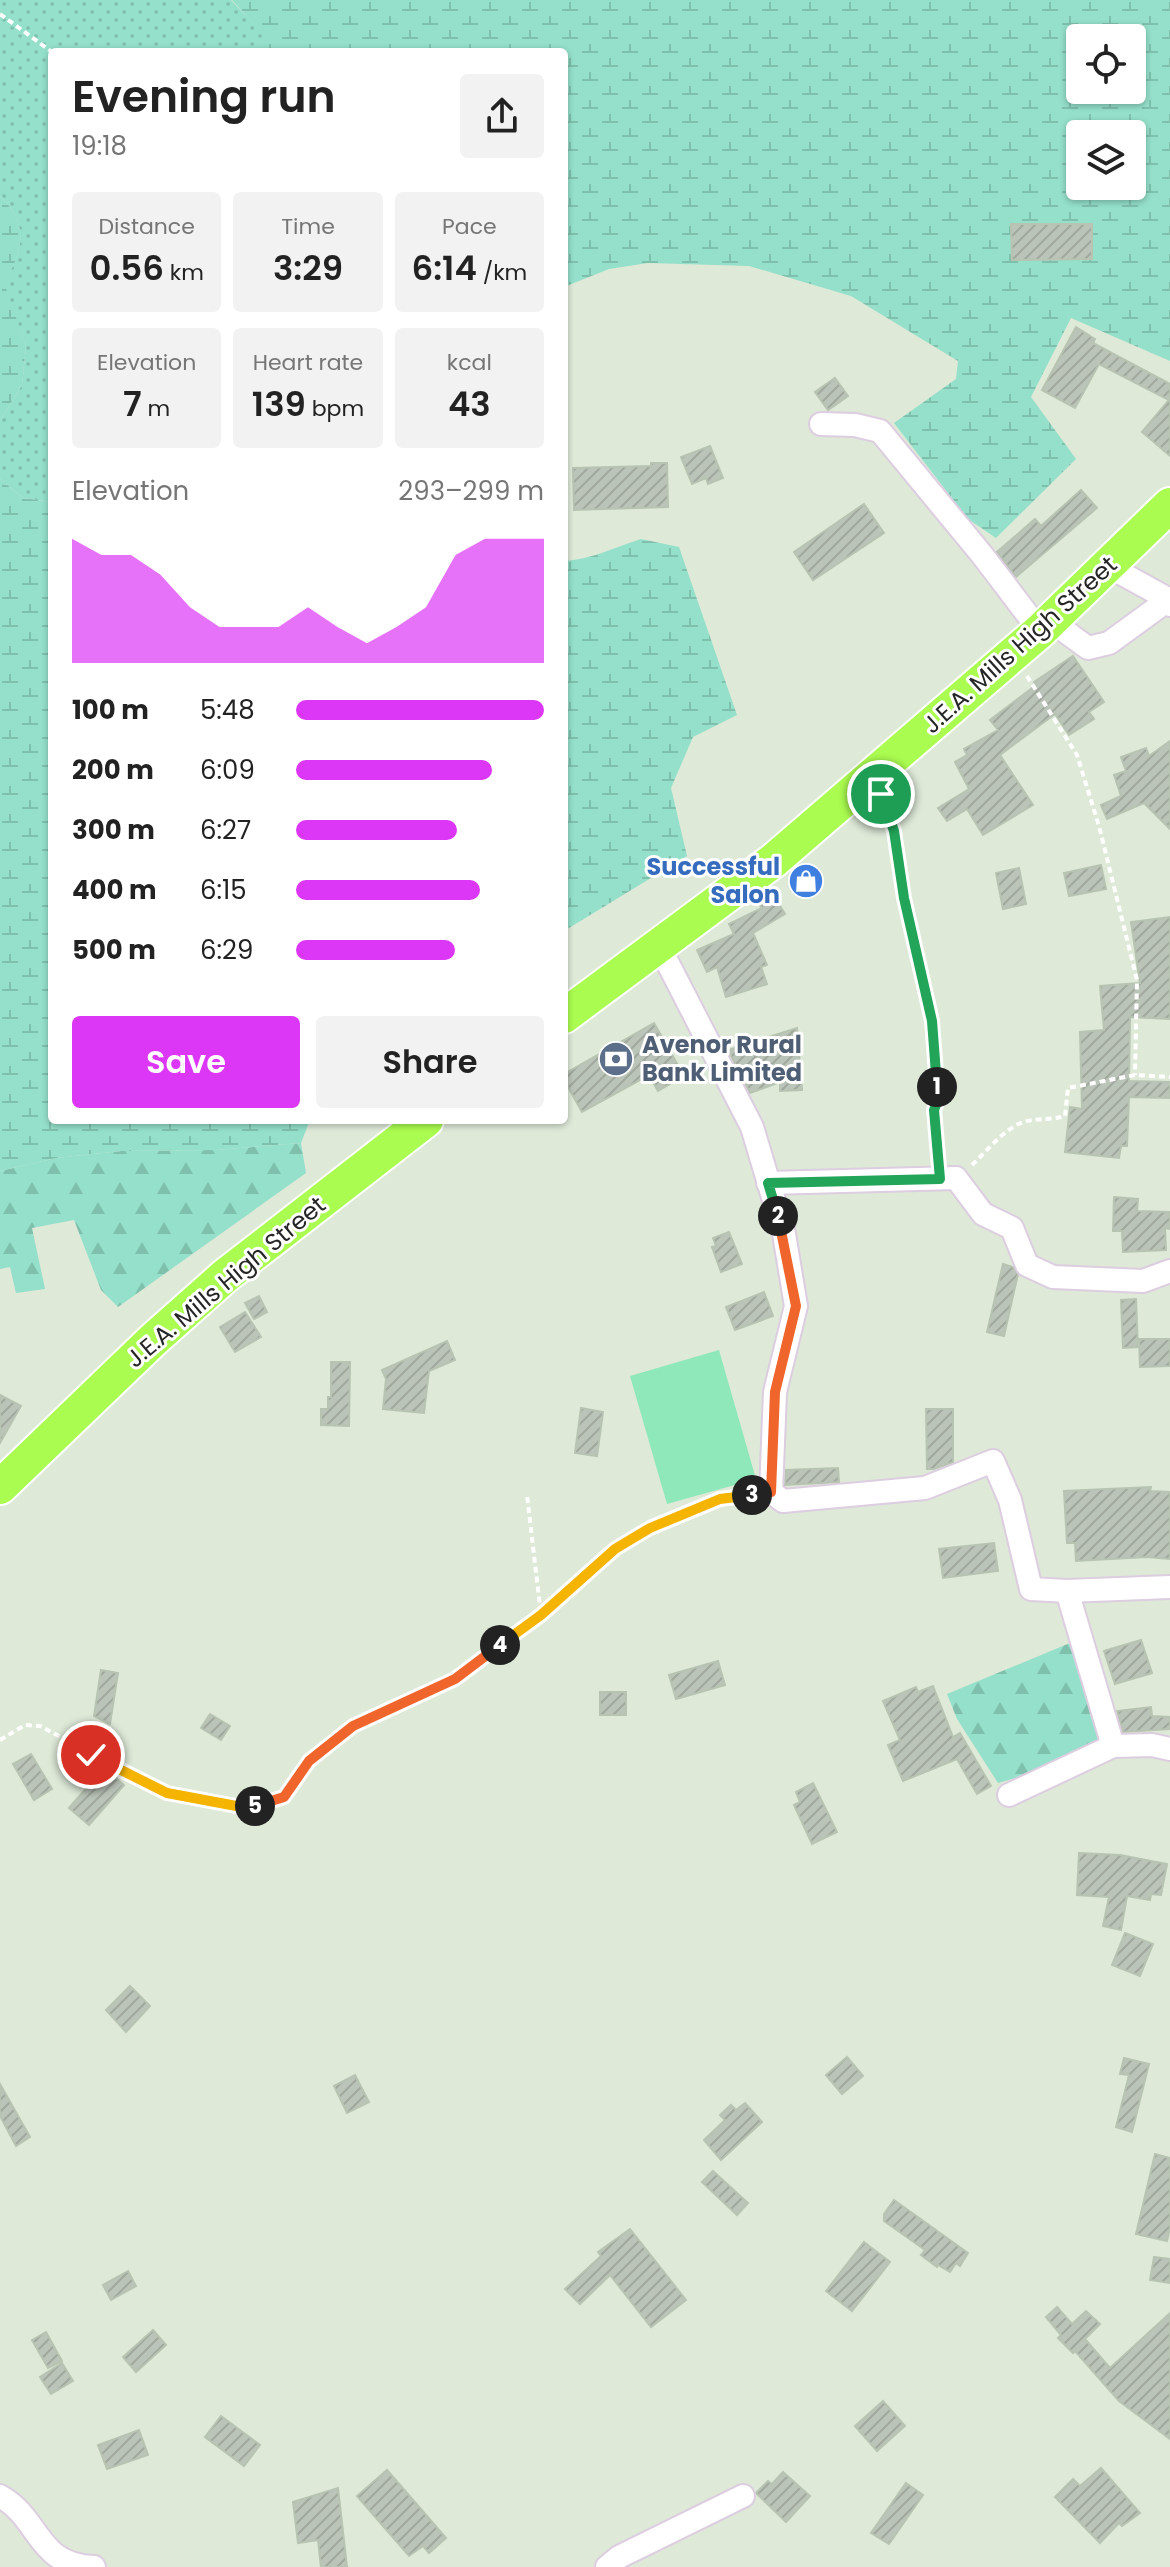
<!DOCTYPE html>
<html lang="en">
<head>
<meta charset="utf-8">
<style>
	:root { --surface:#fff; --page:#f2f2f2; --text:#222; --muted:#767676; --accent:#dc37f7 }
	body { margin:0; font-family:Poppins,sans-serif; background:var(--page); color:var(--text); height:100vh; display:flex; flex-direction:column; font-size:30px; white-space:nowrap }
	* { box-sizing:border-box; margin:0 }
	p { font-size:26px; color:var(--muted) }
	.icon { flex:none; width:44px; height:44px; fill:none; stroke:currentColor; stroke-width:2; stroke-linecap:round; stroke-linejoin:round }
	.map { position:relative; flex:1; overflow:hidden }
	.side { position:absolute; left:48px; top:48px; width:520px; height:1076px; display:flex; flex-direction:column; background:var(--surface); border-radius:8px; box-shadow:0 2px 6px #0004 }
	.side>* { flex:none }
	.controls { position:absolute; left:1066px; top:24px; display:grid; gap:16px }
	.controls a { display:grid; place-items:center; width:80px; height:80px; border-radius:8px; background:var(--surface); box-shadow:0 2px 6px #0004; font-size:40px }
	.pin { position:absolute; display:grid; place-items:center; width:68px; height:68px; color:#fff; margin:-34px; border:4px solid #fff; border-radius:50%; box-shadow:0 2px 8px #0007 }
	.km { position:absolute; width:40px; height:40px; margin:-20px; border-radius:50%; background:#222; color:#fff; font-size:22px; line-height:40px; text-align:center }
	.round { display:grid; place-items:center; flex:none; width:84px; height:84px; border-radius:8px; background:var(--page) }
	.head { display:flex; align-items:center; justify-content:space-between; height:136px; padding:0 24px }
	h1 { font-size:44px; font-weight:600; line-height:60px }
	.stats { display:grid; grid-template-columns:repeat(3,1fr); gap:12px; height:136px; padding:8px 24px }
	.stats div { display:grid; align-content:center; border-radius:8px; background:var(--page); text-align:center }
	.stats b { font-size:34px; font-weight:600 }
	.stats small { font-size:22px; font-weight:400 }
	.stats p { font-size:22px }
	.chart { height:224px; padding:16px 24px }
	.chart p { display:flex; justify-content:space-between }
	.chart svg { width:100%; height:144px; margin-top:8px; fill:var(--accent); opacity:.7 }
	.cta { display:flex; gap:16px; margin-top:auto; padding:16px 24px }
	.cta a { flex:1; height:92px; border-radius:8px; background:var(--accent); color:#fff; font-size:32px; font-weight:600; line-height:92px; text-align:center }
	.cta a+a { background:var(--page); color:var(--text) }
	ul { padding:0 24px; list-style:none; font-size:26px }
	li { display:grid; grid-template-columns:128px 96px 1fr; align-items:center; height:60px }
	li i { height:20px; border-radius:10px; background:var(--accent) }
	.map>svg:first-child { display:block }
</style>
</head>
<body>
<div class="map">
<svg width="1170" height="2567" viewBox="0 0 1170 2567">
	<defs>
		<pattern id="grass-dots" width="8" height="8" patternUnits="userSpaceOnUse" patternTransform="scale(2)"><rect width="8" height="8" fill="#94e0ca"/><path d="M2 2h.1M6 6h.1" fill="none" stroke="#7fc0ad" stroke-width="1.8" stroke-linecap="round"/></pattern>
		<pattern id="forest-firs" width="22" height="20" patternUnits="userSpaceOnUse" patternTransform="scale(2)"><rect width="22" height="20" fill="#94e0ca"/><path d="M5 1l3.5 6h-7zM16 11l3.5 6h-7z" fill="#7fc0ad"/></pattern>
		<pattern id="wetland-marsh" width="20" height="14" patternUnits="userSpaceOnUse" patternTransform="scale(2)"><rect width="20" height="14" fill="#94e0ca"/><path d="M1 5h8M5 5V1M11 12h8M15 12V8" fill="none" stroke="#7fc0ad"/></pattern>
		<pattern id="building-hatch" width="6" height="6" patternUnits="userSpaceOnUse" patternTransform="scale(2)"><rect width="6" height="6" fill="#bbc4b8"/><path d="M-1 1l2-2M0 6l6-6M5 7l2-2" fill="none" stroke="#a1a89e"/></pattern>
	</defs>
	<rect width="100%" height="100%" fill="#dee9d8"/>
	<path fill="url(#grass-dots)" d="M0,0H231L262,32L265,52H52V502L23,498L0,479V421L22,385L26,346L3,283C24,252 29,223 0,196Z"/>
	<g fill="url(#forest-firs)">
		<path d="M301,1143L306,1173L118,1307L101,1290L74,1220L32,1228L45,1289L16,1293L10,1267L0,1269V1171L56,1158L121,1151L216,1150Z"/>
		<path d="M1070,1643L1106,1737L1057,1766L998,1783L957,1719L947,1694Z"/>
	</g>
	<g fill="url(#wetland-marsh)" fill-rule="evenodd">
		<path d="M232,0H1170V361L1071,318L1031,397L1076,459L996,538L968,519L894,423L956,379L958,361L851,296L749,266L648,263L609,269L564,287V52H265L261,32ZM1080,38H1132V90H1080ZM1080,134H1132V186H1080Z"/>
		<path d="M0,196C30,224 23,252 4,283L26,346L22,385L0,421Z"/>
		<path d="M0,479L23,498L52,502V1120H310L301,1143L216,1150L121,1151L56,1158L0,1171Z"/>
		<path d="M641,539L679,547L737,715L693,737L671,788L687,856L564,931V561C590,560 615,547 641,539Z"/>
	</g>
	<path fill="#8fe8b9" d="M719,1350L756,1479L667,1504L630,1376Z"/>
	<g fill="url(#building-hatch)" stroke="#b7c4b2" stroke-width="2">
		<path d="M1011,224H1092V259L1012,260Z"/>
		<path d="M1076,327L1095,339L1093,343L1170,384V456L1142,432L1169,400L1099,364L1075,408L1042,390Z"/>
		<path d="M835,378L848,396L828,410L815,392Z"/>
		<path d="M710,446L723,478L708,484L706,478L692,484L681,457Z"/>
		<path d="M651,463H667L668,507L574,510L573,468L651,466Z"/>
		<path d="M1081,490L1097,508L1016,577L997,552L1035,519L1041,526Z"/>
		<path d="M864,504L884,533L813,580L794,552Z"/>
		<path d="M1073,656L1104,702L1089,712L1094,719L1069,735L1055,714L1000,755L1033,805L983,835L967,809L947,821L938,808L969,789L955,762L967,755L964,749L998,730L990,720L1036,685L1034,682Z"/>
		<path d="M1170,741V829L1144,803L1107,819L1101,805L1121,796L1114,775L1126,771L1121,757L1146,748L1149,756Z"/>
		<path d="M1101,865L1106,889L1069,896L1064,873Z"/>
		<path d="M1019,868L1026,904L1003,909L996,873Z"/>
		<path d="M774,896L785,914L753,933L767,965L761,967L767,984L726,997L717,967L707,972L697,950L734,934L729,924L762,908L759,904Z"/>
		<path d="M1170,917V1019L1130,1017L1129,1081L1170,1082V1098L1129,1097L1127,1146H1121L1119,1158L1065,1152L1070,1107L1082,1109L1080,1032L1104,1030L1100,986L1140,983L1131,922Z"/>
		<path d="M654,1023L684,1076L658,1091L649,1075L582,1112L564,1080V1074Z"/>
		<path d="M797,1028L802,1090L780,1091V1082L750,1093L728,1050Z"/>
		<path d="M1114,1197L1138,1199L1137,1211L1170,1212V1229L1165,1228L1166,1250L1123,1252L1122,1231H1113Z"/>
		<path d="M729,1232L742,1264L721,1272L712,1247L716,1246L713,1238Z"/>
		<path d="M1003,1264L1013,1267L1018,1274L1004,1336L987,1332Z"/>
		<path d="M764,1292L773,1316L735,1330L726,1307Z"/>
		<path d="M259,1296L267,1312L254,1319L245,1303Z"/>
		<path d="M1136,1299L1138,1347L1123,1348L1121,1300Z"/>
		<path d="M245,1312L261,1337L235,1352L220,1327Z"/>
		<path d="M1139,1339H1170V1366L1140,1367Z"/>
		<path d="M447,1341L455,1360L429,1371L424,1413L383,1409L386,1379L382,1370Z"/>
		<path d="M331,1362H350L349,1426L321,1425V1409H328V1397H331Z"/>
		<path d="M0,1395L21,1406L0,1443Z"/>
		<path d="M581,1408L603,1412L597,1456L575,1453Z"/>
		<path d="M926,1409H953V1462L934,1469H927Z"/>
		<path d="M838,1468L839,1482L785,1485L786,1470Z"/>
		<path d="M1151,1487L1150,1491L1170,1492V1559L1147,1557L1076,1561L1075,1543H1067L1064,1491Z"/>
		<path d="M994,1543L998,1571L943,1578L939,1549Z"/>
		<path d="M1141,1640L1152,1673L1115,1684L1104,1651Z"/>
		<path d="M718,1661L725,1685L676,1699L669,1675Z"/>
		<path d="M101,1670L118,1673L110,1724L94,1716Z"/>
		<path d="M933,1686L953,1737L960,1733L991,1786L977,1794L957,1759L903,1781L888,1745L900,1740L883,1701L916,1687L918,1692Z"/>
		<rect x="600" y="1692" width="26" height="23"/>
		<path d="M1151,1707L1152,1716L1170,1717V1729L1123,1732L1117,1711Z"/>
		<path d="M210,1714L230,1726L221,1740L201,1728Z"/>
		<path d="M31,1754L52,1789L34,1800L13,1764Z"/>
		<path d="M104,1768L124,1785L89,1825L69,1808Z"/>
		<path d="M813,1783L837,1832L812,1844L794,1805L800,1802L796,1792Z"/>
		<path d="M1079,1853L1120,1855L1167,1864L1161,1895L1151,1894L1150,1900L1127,1896L1121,1930L1103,1926L1109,1897L1077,1895Z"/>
		<path d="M1125,1933L1153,1944L1140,1976L1112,1965Z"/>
		<path d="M130,1986L150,2006L126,2032L106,2010Z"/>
		<path d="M847,2057L863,2076L842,2094L826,2075Z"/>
		<path d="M1124,2058L1149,2064L1132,2132L1116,2127L1129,2075L1120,2074Z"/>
		<path d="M355,2075L369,2102L347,2113L334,2086Z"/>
		<path d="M0,2084L30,2137L16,2146L0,2116Z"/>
		<path d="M745,2103L762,2122L721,2160L704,2140L725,2120L720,2115L731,2105L736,2110Z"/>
		<path d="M1155,2154L1170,2158V2228L1167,2241L1136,2234Z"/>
		<path d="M713,2171L748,2203L737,2215L702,2182Z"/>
		<path d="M894,2200L968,2253L960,2266L956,2263L950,2272L938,2265L937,2267L921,2255L925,2250L884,2221V2214Z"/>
		<path d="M630,2229L686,2300L651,2327L610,2275L580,2304L565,2289L601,2256L598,2252Z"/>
		<path d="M864,2242L890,2262L852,2311L826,2291Z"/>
		<path d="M1154,2257L1170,2259V2283L1150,2280Z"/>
		<path d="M128,2271L136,2286L111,2300L103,2285Z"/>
		<path d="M1057,2307L1072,2324L1086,2311L1100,2324L1085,2339L1110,2368L1170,2313V2439L1119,2401L1075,2351L1073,2353L1058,2338L1061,2335L1046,2317Z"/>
		<path d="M153,2330L166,2345L136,2372L123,2357Z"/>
		<path d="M46,2332L62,2361L48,2368L32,2340Z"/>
		<path d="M62,2363L73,2381L51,2394L40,2377Z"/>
		<path d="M883,2401L905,2426L877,2451L855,2426Z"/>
		<path d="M221,2416L260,2445L244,2466L205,2437Z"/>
		<path d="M139,2430L148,2455L107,2469L98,2445Z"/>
		<path d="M1101,2468L1140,2513L1122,2526L1119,2523L1100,2543L1055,2497L1073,2479L1080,2486Z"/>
		<path d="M387,2470L446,2538L429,2553L423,2546L409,2556L357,2496Z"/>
		<path d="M783,2472L810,2496L786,2522L756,2493L768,2481L772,2484Z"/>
		<path d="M906,2483L923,2495L889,2544L871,2533Z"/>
		<path d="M338,2488L347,2567H321L318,2540L298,2543L293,2502Z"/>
	</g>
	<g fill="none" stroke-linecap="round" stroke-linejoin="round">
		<g stroke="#ddcde0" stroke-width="26">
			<g id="minor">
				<path d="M821,424L855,425L880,431L983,556L1040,631"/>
				<path d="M1108,566L1170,600"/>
				<path d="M1051,621L1088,648L1109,643L1168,600L1170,605"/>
				<path d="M659,946L752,1127L784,1234L796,1306L775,1392L771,1492L783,1501L925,1488L993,1461L1010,1500L1031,1589L1067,1591L1170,1587"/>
				<path d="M768,1183L956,1178L983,1214L1012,1228L1027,1265L1053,1277L1143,1281L1170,1271"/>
				<path d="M1067,1591L1113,1746L1152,1745L1170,1749"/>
				<path d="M1009,1795L1113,1746"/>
				<path d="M0,2496C41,2519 36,2565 94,2567"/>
				<path d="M607,2567L619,2557L743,2496"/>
			</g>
		</g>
		<g stroke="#fff" stroke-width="38">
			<g id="highway">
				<path d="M564,1016L773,861L1040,631L1170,505"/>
				<path d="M0,1487L153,1340L225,1276L426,1120"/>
			</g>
		</g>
		<g stroke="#fff" stroke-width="4" stroke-dasharray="6 4" stroke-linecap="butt">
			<path d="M0,14L52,52"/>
			<path d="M1027,676L1077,755L1099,826L1137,980L1135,1075"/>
			<path d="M883,800L894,831L904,898L932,1021L938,1100L934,1110L938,1161"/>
			<path d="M972,1165C987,1151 1006,1126 1027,1121C1040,1118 1052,1120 1065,1116L1068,1088L1135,1075L1170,1077"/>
			<path d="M541,1615C566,1593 589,1568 616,1549C656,1520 706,1502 754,1494"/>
			<path d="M0,1740L25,1725L40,1726L167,1793L247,1808L284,1797L309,1761L353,1726L455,1679L541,1615L527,1495"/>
		</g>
		<use href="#minor" stroke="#fff" stroke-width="22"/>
		<use href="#highway" stroke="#aafc50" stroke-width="34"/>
	</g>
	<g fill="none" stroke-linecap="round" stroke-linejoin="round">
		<g stroke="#fff" stroke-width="16">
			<path id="split-1" d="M881,794L894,831L904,898L932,1021L937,1087"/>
		</g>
		<g stroke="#fff" stroke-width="16">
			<path id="split-2" d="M778,1216L768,1183L940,1179L934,1110L938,1100L937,1087"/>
		</g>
		<g stroke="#fff" stroke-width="16">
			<path id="split-3" d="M752,1495L771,1492L775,1392L796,1306L778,1216"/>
		</g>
		<g stroke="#fff" stroke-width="16">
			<path id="split-4" d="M500,1645L541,1615L615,1549L650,1528L720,1499L752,1495"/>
		</g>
		<g stroke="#fff" stroke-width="16">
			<path id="split-5" d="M255,1806L284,1797L309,1761L353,1726L455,1679L500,1645"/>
		</g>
		<g stroke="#fff" stroke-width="16">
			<path id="split-6" d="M91,1755L167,1793L247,1808L255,1806"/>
		</g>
		<use href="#split-1" stroke="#22a559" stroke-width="10"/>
		<use href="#split-2" stroke="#22a559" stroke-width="10"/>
		<use href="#split-3" stroke="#f0652b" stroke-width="10"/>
		<use href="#split-4" stroke="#f5b400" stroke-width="10"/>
		<use href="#split-5" stroke="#f0652b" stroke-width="10"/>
		<use href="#split-6" stroke="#f5b400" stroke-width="10"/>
	</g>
	<defs>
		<g id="shop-disc" transform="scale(1.8)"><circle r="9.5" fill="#3f7fe0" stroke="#fff"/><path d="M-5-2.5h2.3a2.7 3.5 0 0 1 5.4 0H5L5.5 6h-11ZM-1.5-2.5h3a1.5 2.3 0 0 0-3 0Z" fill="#fff"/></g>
		<g id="bank-disc" transform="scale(1.8)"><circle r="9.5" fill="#5c6f8a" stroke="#fff"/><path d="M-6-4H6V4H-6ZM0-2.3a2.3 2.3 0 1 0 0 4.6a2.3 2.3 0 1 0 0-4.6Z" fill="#fff"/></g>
	</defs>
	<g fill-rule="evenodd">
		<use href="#shop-disc" x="806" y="881"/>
		<use href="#bank-disc" x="616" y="1059"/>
	</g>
	<g text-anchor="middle" stroke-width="6" stroke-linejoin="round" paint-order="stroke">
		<g font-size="24" fill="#262626" stroke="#fff">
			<text transform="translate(1020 645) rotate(-42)" y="8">J.E.A. Mills High Street</text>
			<text transform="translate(226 1282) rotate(-40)" y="8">J.E.A. Mills High Street</text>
		</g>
		<g font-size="24" font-weight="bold" fill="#366cbe" stroke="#fff" text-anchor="end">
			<text x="780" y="875">Successful<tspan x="780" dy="28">Salon</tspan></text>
		</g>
		<g font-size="24" font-weight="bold" fill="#4e5e75" stroke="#fff" text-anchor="start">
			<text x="642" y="1053">Avenor Rural<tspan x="642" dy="28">Bank Limited</tspan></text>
		</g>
	</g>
</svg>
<div class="controls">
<a><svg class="icon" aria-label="locate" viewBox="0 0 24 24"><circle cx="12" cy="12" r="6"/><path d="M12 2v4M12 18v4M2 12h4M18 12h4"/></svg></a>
<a><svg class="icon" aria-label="layers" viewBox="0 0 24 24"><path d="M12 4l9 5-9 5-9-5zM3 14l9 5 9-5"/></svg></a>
</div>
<div class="pin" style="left:881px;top:794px;background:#1e9e55"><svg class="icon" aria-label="arrive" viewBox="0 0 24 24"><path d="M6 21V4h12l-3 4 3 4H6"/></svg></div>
<div class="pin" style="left:91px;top:1755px;background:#d93025"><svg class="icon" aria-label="check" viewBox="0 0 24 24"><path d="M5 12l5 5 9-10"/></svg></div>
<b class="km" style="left:937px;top:1087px">1</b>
<b class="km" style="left:778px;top:1216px">2</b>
<b class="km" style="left:752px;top:1495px">3</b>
<b class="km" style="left:500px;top:1645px">4</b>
<b class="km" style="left:255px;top:1806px">5</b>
<section class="side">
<div class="head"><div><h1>Evening run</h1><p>19:18</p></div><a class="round"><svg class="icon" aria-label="share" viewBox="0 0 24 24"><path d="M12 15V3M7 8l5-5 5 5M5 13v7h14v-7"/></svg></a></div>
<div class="stats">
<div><p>Distance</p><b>0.56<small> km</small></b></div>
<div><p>Time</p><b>3:29</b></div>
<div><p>Pace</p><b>6:14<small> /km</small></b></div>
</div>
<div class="stats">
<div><p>Elevation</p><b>7<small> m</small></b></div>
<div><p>Heart rate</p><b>139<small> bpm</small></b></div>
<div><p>kcal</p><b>43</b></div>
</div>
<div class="chart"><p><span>Elevation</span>293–299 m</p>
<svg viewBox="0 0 160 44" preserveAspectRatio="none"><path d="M0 44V6L10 11L20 11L30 17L40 27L50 33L60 33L70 33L80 27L90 33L100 38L110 33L120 27L130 11L140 6L150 6L160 6V44z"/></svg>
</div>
<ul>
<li><b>100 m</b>5:48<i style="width:100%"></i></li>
<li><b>200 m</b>6:09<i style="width:79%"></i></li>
<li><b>300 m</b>6:27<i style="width:65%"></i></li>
<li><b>400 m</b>6:15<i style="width:74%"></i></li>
<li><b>500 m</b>6:29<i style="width:64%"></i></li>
</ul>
<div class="cta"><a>Save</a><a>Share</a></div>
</section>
</div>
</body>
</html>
